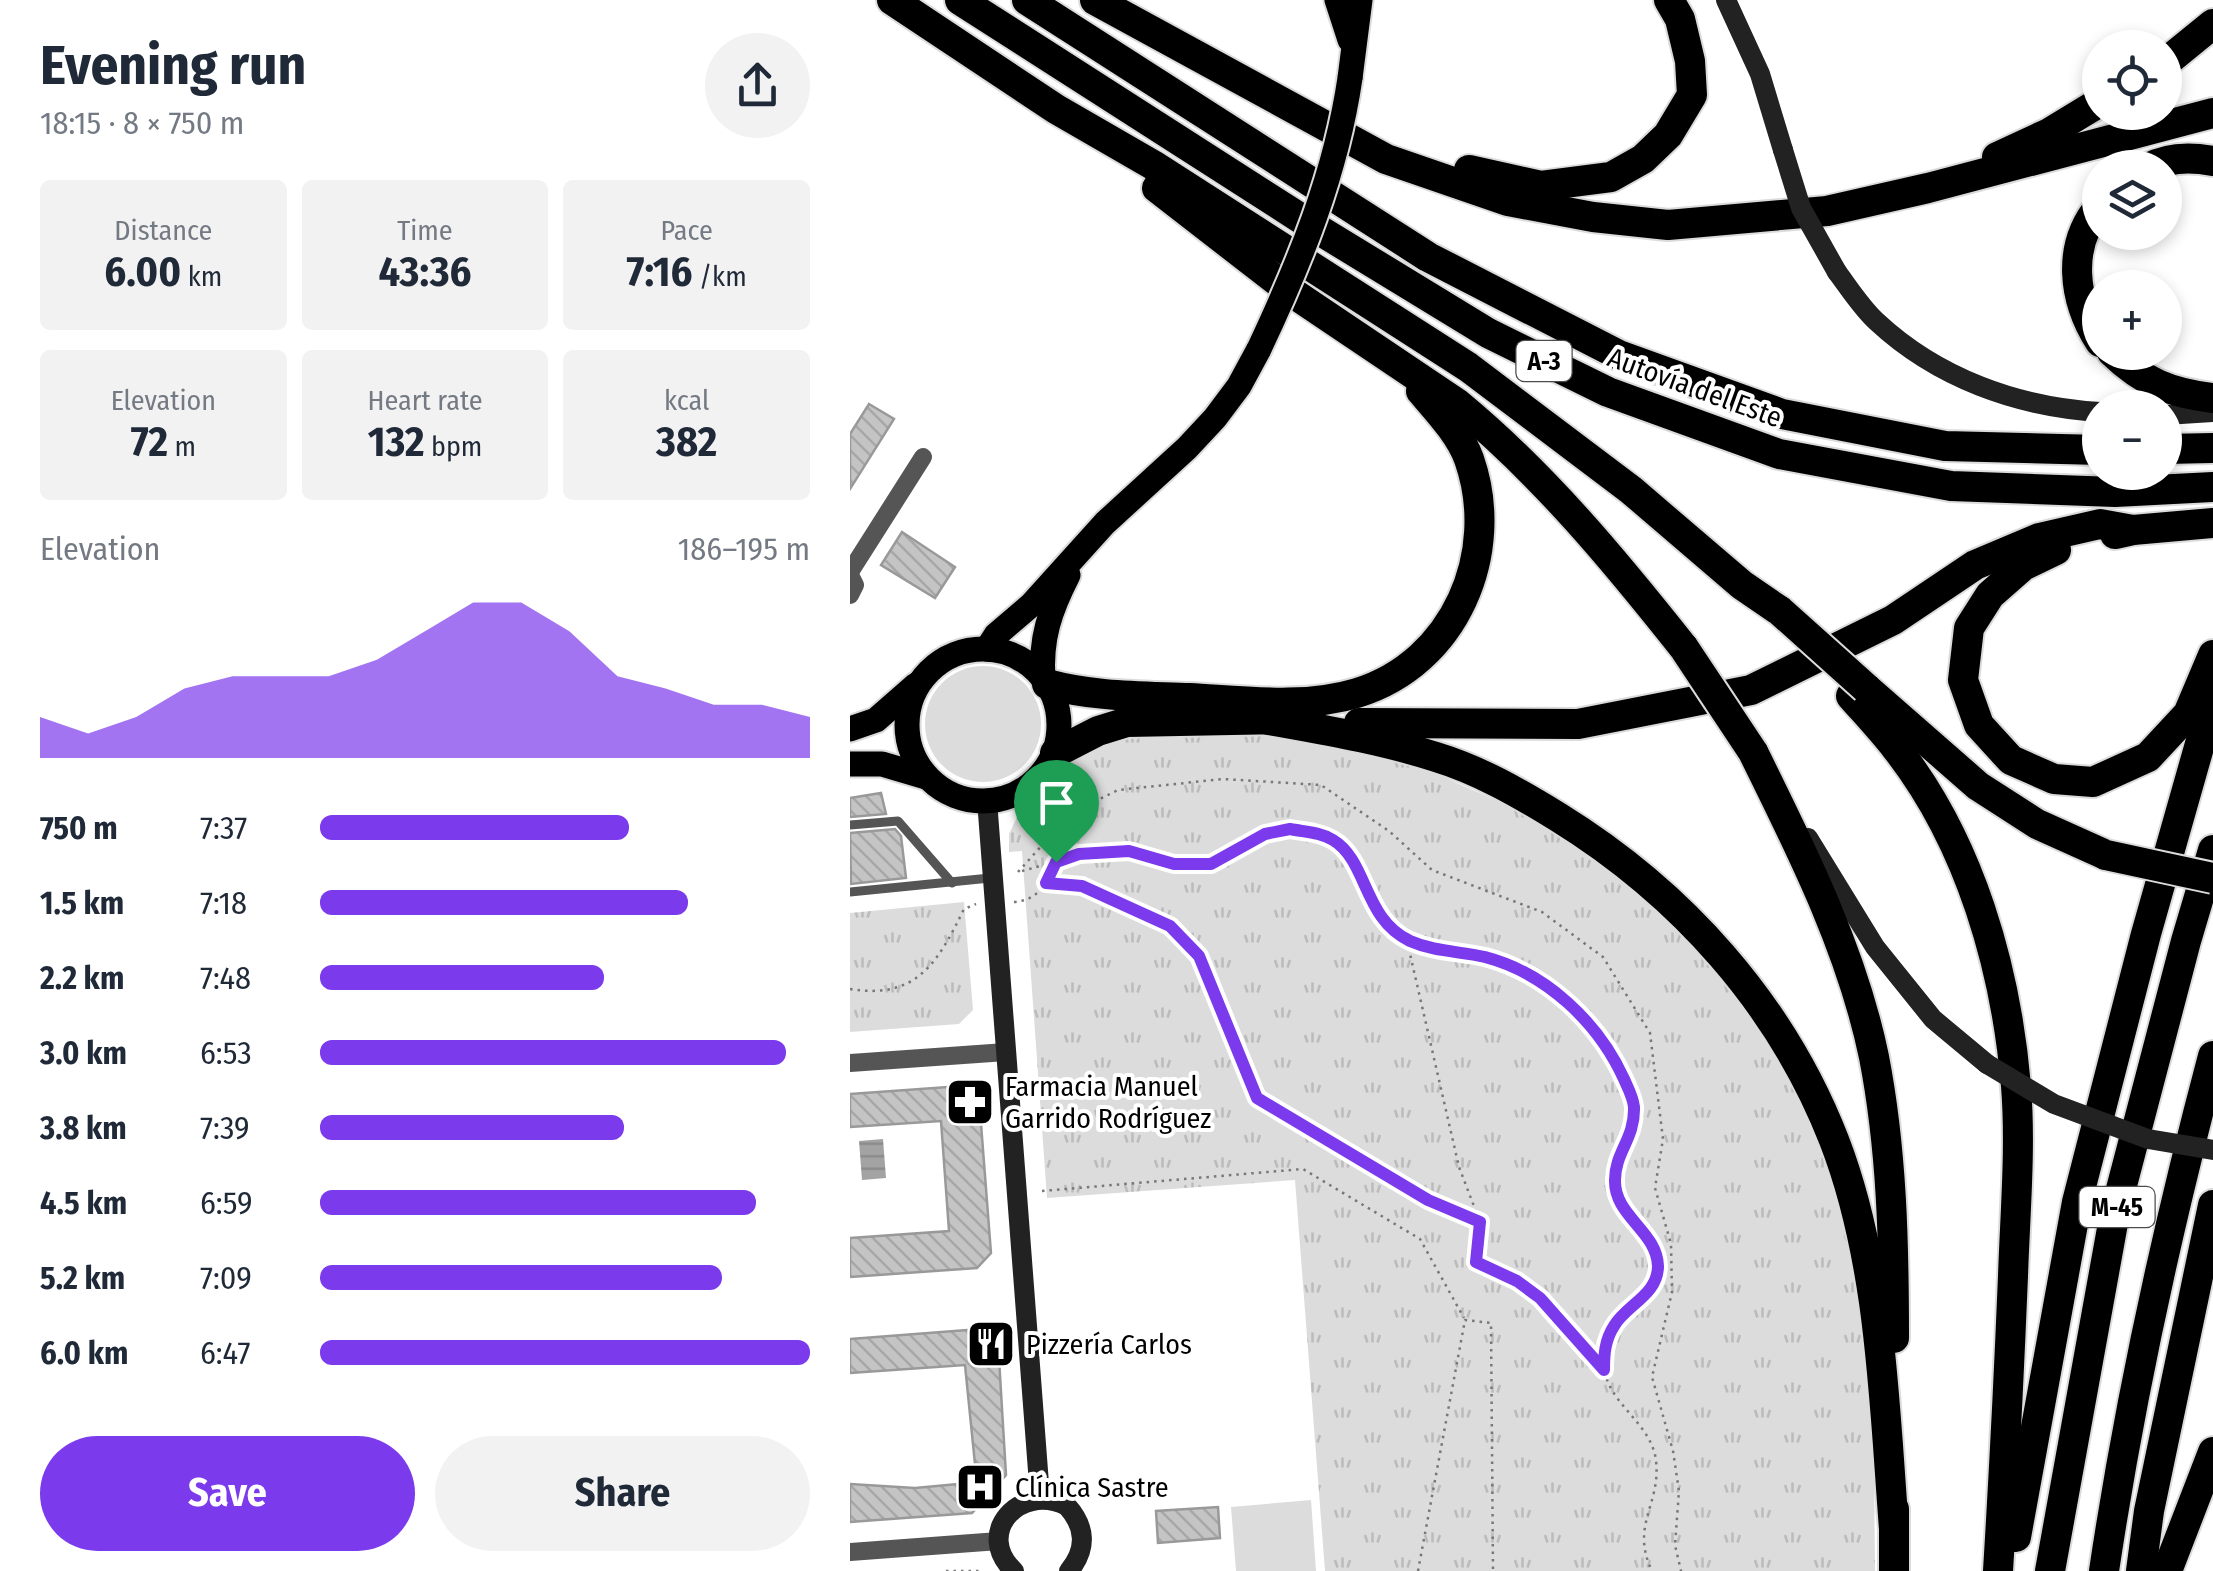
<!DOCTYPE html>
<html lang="en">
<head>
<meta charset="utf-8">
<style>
	:root { --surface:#fff; --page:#f2f2f3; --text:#1f2937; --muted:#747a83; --accent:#7c3aed }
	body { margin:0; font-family:"Fira Sans Condensed",sans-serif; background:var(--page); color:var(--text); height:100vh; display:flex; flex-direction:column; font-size:38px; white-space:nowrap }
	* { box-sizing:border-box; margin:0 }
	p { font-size:32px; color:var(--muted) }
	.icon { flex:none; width:55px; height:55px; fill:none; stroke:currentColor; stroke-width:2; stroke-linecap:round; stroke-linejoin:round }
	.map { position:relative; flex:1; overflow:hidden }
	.panel { display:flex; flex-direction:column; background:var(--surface); width:850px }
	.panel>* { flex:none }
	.tools { position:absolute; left:1232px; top:30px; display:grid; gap:20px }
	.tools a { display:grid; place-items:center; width:100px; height:100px; border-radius:50%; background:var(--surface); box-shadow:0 5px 15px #0003; font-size:50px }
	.pin { position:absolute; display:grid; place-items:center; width:85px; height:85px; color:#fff; margin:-102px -42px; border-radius:50% 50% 50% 0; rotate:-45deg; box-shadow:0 0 10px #0007 }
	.pin .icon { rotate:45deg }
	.round { display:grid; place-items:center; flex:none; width:105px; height:105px; border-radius:52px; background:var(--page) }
	.overview { display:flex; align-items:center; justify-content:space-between; height:170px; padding:0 40px }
	h1 { font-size:55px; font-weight:700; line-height:75px }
	.stats { display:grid; grid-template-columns:repeat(3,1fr); gap:15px; height:170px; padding:10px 40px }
	.stats div { display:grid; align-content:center; border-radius:10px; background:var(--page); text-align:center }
	.stats b { font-size:42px; font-weight:700 }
	.stats small { font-size:28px; font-weight:400 }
	.stats p { font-size:28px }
	.chart { height:280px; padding:20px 40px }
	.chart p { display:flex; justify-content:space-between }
	.chart svg { width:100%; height:180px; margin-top:10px; fill:var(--accent); opacity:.7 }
	.cta { display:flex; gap:20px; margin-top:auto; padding:20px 40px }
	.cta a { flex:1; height:115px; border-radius:60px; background:var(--accent); color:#fff; font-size:40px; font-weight:700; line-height:115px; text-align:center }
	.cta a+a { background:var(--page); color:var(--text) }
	ul { padding:0 40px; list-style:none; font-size:32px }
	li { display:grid; grid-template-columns:160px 120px 1fr; align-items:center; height:75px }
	li i { height:25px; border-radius:12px; background:var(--accent) }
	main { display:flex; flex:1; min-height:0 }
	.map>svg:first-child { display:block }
</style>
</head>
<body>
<main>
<section class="panel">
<div class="overview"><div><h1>Evening run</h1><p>18:15 · 8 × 750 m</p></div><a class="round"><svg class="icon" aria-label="share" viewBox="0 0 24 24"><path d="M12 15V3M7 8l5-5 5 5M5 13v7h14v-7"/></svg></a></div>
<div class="stats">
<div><p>Distance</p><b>6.00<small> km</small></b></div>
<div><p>Time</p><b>43:36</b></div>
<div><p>Pace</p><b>7:16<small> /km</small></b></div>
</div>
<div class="stats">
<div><p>Elevation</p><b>72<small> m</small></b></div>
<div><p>Heart rate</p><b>132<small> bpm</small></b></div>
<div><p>kcal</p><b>382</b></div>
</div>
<div class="chart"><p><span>Elevation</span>186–195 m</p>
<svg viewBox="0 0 160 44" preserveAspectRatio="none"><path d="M0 44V34L10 38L20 34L30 27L40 24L50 24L60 24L70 20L80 13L90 6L100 6L110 13L120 24L130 27L140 31L150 31L160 34V44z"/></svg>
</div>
<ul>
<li><b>750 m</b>7:37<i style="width:63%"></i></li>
<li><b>1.5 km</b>7:18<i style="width:75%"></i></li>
<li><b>2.2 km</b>7:48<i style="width:58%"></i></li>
<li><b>3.0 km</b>6:53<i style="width:95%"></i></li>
<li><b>3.8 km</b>7:39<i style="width:62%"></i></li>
<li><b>4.5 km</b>6:59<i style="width:89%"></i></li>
<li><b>5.2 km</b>7:09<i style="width:82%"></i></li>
<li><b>6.0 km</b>6:47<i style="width:100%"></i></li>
</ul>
<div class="cta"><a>Save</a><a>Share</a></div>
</section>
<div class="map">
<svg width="1363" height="1571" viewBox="0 0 1363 1571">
	<defs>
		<pattern id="park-tufts" width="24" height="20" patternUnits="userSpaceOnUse" patternTransform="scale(2.5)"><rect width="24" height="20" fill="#dcdcdc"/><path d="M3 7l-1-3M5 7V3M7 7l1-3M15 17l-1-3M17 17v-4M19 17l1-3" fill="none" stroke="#bbb"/></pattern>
		<pattern id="water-rules" width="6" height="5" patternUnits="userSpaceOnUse" patternTransform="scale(2.5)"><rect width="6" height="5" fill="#a3a3a3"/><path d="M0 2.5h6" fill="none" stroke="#8b8b8b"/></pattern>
		<pattern id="building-back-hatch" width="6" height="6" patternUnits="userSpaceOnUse" patternTransform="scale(2.5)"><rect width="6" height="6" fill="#c4c4c4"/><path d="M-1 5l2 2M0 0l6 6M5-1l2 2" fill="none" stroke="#a7a7a7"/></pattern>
	</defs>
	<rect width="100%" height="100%" fill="#fff"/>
	<g fill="#dcdcdc">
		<circle cx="133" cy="724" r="58"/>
		<path d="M461,1500L466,1571H386L381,1507Z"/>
	</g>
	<g fill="url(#park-tufts)">
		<path d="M428,732L566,765L650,802L729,846L804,906L880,986L934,1064L973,1144L999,1237L1023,1372L1025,1571H475L445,1180L197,1198L172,851L159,852V834L169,813L193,799L229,752L250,737Z"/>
		<path d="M114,902L123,1010L109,1024L0,1032V913Z"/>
	</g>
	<path fill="url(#water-rules)" d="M33,1139L36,1178L12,1180L9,1141Z"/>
	<g fill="url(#building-back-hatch)" stroke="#999" stroke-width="2.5">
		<path d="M19,404L44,419L0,489V434Z"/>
		<path d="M52,532L105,567L85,598L31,565Z"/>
		<path d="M31,793L36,814L0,817V798Z"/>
		<path d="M45,829L51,836L56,878L1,884L0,833Z"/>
		<path d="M112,1086L129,1098L141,1253L127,1268L0,1277V1238L99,1231L91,1121L0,1127V1094Z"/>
		<path d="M130,1329L148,1342L156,1475L122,1513L0,1522V1484L65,1488L108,1484L125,1464L115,1365L0,1373V1339Z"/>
		<path d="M368,1507L370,1538L308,1543L306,1511Z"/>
	</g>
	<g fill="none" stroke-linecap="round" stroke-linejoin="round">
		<g stroke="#dbdbdb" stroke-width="29">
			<g id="primary">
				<path d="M487,0L500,40"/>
				<path d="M500,78L510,0"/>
				<path d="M137,649L146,635L181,605L255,523L337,448L365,418L389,386L409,349"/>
				<circle cx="133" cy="725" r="76"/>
				<path d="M193,679C190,639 200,610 218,575"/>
				<path d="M0,729L26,720L66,685"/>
				<path d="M0,764H32L76,777"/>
			</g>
		</g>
		<g stroke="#dbdbdb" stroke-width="34">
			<g id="highway">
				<path d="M42,0L206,109L303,165L618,367L781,490L892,585L930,611"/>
				<path d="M110,0L461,225L638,333L758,392L929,454L1101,486L1265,492L1363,487"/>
				<path d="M177,0L578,257L769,355L932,414L1095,446L1250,450"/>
				<path d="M245,0L536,159L658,201L743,217L818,225L977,211L1078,188L1363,113"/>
				<path d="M1315,63L1363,24"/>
				<path d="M1147,157L1199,133L1250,102"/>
				<path d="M1298,168C1318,157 1342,157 1363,161"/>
				<path d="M619,170L691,186L761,177L793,159L818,135L842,95L840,61L830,19L819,0"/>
				<path d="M307,188L440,291L608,404C694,475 765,561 834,648"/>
				<path d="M1250,206C1216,246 1223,300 1250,342"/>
				<path d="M1262,352C1293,382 1320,393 1363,398"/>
				<path d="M1315,449L1363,448"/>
				<path d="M1265,534L1283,530L1363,523"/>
				<path d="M1206,550L1173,566L1140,595L1119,628L1113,680L1129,725L1161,760L1204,779L1243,782L1298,757L1338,714L1363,655"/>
				<path d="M197,684C244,697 292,696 340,698C394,701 455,709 507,693C605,663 652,553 619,459C610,434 588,411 571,391"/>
				<path d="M1016,688L1128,786L1187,824L1256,855"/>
				<path d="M1001,696C1016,713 1032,730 1046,748C1120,842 1156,968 1166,1086C1171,1148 1165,1214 1163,1276C1159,1374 1154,1473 1148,1571"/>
				<path d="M408,718C468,729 527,738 586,757C629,770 669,793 708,817C831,893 931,1004 984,1140C1031,1261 1034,1401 1044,1529"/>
				<path d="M509,723L728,724L901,690L1043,620L1125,565L1189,538L1250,524L1283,530"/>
				<path d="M903,752C951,849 1002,950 1024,1057C1042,1150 1044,1243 1044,1338"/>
				<path d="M205,753L248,731L277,722L429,719"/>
				<path d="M1044,1509V1571"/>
				<path d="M1166,1537L1227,1202L1296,934L1363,698"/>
				<path d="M1200,1571L1265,1212L1336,941L1363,850"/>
				<path d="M1254,1571C1280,1397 1318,1225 1363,1056"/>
				<path d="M1291,1571L1299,1511L1363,1205"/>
				<path d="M1317,1571L1363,1452"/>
			</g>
		</g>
		<g stroke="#777" stroke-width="2.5" stroke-dasharray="2.5 5" stroke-linecap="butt">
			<path d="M172,871C206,862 240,850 276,851C304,852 328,867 357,865C396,861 405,824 455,832C465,833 474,835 483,840C518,861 513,918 559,941C583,952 608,951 633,957C692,971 775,1042 784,1104C788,1136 762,1154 765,1183C767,1217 810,1234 807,1269C804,1309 752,1311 754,1364C755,1403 802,1422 806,1461C811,1505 780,1525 802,1571"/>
			<path d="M168,872L221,813L268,790L373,779L471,785L539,831L582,870L692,912L753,957L800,1033L813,1139L805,1188L821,1244L822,1292L802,1377L823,1451L829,1491L825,1545L831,1571"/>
			<path d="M196,883L232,886L320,926L349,956L407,1098L578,1200L630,1222"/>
			<path d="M164,902C189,900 196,884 205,863"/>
			<path d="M557,941L609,1167L630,1222L627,1262L667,1281L690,1298L752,1368"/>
			<path d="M0,989C67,1000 88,962 114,909L126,904"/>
			<path d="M192,1191L453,1169L570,1239L614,1318"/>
			<path d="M96,1571H131"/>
			<path d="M568,1571L615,1320L641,1323L643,1571"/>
		</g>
		<g stroke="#555" stroke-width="9">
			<path d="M0,825L48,821L102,883"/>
			<path d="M0,892L140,878"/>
		</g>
		<g stroke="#555" stroke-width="18">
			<path d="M0,572L73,457"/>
			<path d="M0,575L5,585L0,595"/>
			<path d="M0,1063L156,1052"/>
			<path d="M0,1552L149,1541"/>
		</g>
		<g stroke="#222" stroke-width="20">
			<path d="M876,0L910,74L933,150"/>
			<path d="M987,272C999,288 1011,307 1026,321C1087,378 1167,407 1250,412"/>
			<path d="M1315,415L1363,412"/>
			<path d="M137,800L190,1497"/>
			<path d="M958,838L1025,947L1083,1019L1137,1064"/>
			<path d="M164,1571C124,1534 169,1482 217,1506C236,1527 237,1549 219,1571"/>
		</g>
		<use href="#primary" stroke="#000" stroke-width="25"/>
		<use href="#highway" stroke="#000" stroke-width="30"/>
		<g stroke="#dbdbdb" stroke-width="29" stroke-linecap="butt">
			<path id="primary-bridge" d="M409,349C450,262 486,174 500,78"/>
		</g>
		<g stroke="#dbdbdb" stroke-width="34" stroke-linecap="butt">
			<g id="highway-bridge">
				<path d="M930,611L1016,688"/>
				<path d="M834,648L903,752"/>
				<path d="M1256,855L1363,878"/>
			</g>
		</g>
		<g stroke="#222" stroke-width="20">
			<path d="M933,150L951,208L987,272"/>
			<path d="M1137,1064L1204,1104L1298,1139L1363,1150"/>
		</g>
		<use href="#primary-bridge" stroke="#000" stroke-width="25"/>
		<use href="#highway-bridge" stroke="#000" stroke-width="30"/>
	</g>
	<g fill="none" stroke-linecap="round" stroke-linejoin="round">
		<g stroke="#fff" stroke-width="20">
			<path id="route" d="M440,829C455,832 470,832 483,840C518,861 513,919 560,941C585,952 609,951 635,957C696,973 748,1022 774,1079C778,1088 783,1097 784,1107C785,1139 765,1152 765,1180C764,1216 807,1231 808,1266C808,1295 776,1305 764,1326C755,1340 754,1354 754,1370L690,1298L667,1281L626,1262L630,1222L578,1200L407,1098L349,956L320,926L232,886L196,883L206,862L229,854L279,851L324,864H361L415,834Z"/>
		</g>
		<use href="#route" stroke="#7c3aed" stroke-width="12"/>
	</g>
	<defs>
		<g id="pharmacy-square" transform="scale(2.5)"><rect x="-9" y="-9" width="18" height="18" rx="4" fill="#000" stroke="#fff"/><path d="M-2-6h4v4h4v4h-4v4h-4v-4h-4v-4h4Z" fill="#fff"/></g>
		<g id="restaurant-square" transform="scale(2.5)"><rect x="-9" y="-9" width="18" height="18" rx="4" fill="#000" stroke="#fff"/><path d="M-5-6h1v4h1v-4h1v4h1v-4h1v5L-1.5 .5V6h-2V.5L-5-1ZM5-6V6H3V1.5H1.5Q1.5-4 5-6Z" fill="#fff"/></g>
		<g id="hospital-square" transform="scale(2.5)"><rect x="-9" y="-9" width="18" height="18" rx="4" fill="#000" stroke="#fff"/><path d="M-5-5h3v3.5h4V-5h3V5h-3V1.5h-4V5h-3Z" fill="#fff"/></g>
	</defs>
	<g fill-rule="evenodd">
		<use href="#pharmacy-square" x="120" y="1102"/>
		<use href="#restaurant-square" x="141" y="1344"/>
		<use href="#hospital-square" x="130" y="1487"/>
	</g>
	<g text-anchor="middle" stroke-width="8" stroke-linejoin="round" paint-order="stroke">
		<g fill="#fff" stroke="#4c4c4c" stroke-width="2.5">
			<rect x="666.5" y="341" width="55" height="40" rx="8"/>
			<rect x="1229.5" y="1187" width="75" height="40" rx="8"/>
		</g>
		<g font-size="25" font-weight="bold" fill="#000">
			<text x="694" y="370">A-3</text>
			<text x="1267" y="1216">M-45</text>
		</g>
		<g font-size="28" fill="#000" stroke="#fff">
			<text transform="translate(845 387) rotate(20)" y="10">Autovía del Este</text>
		</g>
		<g font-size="28" fill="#000" stroke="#fff" text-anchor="start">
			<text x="155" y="1096">Farmacia Manuel<tspan x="155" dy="32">Garrido Rodríguez</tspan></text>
			<text x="176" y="1354">Pizzería Carlos</text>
			<text x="165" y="1497">Clínica Sastre</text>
		</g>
	</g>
</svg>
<div class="tools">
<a><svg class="icon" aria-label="locate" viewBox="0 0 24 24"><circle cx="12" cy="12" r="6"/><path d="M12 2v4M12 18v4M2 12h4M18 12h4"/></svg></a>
<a><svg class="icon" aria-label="layers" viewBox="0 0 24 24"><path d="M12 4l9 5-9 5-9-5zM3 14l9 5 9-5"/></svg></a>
<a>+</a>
<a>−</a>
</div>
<div class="pin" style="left:206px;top:862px;background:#1e9e55"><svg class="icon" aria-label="arrive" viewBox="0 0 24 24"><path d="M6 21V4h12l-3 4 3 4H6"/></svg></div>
</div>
</main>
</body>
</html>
